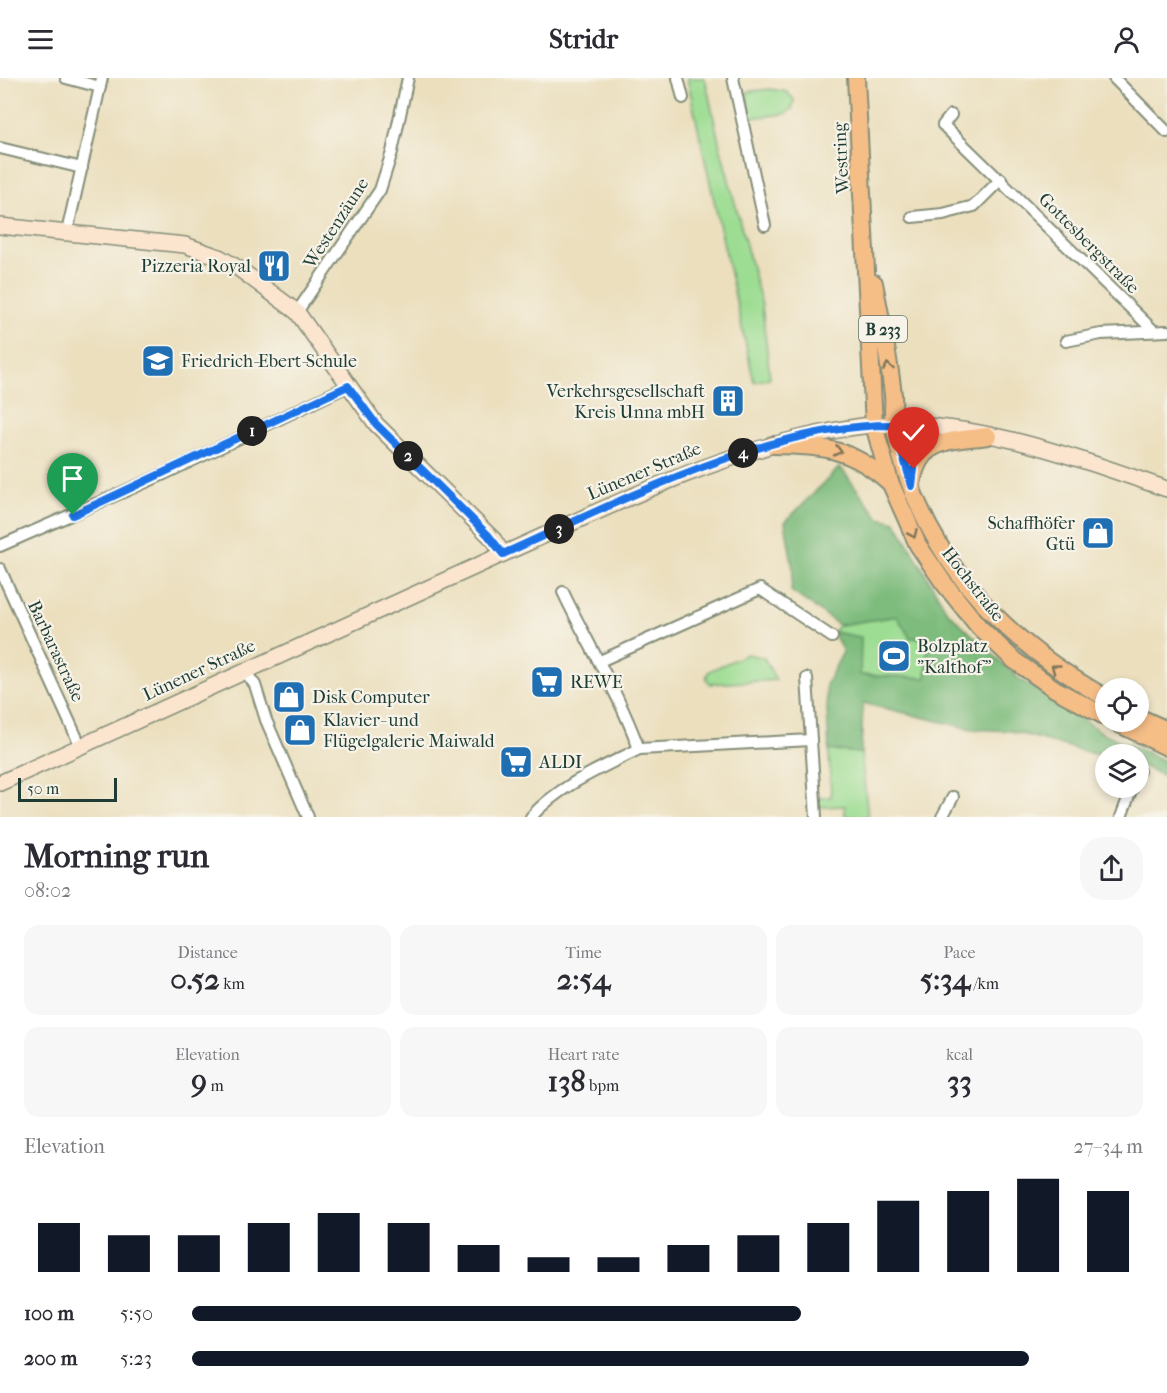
<!DOCTYPE html>
<html lang="en">
<head>
<meta charset="utf-8">
<style>
	:root { --surface:#fff; --page:#f7f7f7; --text:#2b2b33; --muted:#7c7c81; --accent:#111827 }
	body { margin:0; font-family:"IM FELL French Canon",serif; background:var(--page); color:var(--text); height:100vh; display:flex; flex-direction:column; font-size:22px; white-space:nowrap }
	* { box-sizing:border-box; margin:0 }
	p { font-size:20px; color:var(--muted) }
	.icon { flex:none; width:33px; height:33px; fill:none; stroke:currentColor; stroke-width:2; stroke-linecap:round; stroke-linejoin:round }
	.map { position:relative; height:739px; overflow:hidden }
	.details { display:flex; flex-direction:column; background:var(--surface); flex:1 }
	.details>* { flex:none }
	.controls { position:absolute; left:1095px; top:600px; display:grid; gap:12px }
	.controls a { display:grid; place-items:center; width:54px; height:54px; border-radius:50%; background:var(--surface); box-shadow:0 3px 9px #0003; font-size:30px }
	.scale { position:absolute; left:18px; bottom:15px; width:99px; box-sizing:border-box; padding-left:6px; border:3px solid #1f3d34; border-top:0; font-size:16px; line-height:21px; white-space:nowrap; color:#1f3d34; -webkit-text-stroke:4px #f7f3e8; paint-order:stroke }
	.pin { position:absolute; display:grid; place-items:center; width:51px; height:51px; color:#fff; margin:-62px -26px; border-radius:50% 50% 50% 0; rotate:-45deg; box-shadow:0 0 6px #0007 }
	.pin .icon { rotate:45deg }
	.km { position:absolute; width:30px; height:30px; margin:-15px; border-radius:50%; background:#222; color:#fff; font-size:16px; line-height:30px; text-align:center }
	.round { display:grid; place-items:center; flex:none; width:63px; height:63px; border-radius:24px; background:var(--page) }
	.overview { display:flex; align-items:center; justify-content:space-between; height:102px; padding:0 24px }
	h1 { font-size:33px; font-weight:800; line-height:45px }
	.metrics { display:grid; grid-template-columns:repeat(3,1fr); gap:9px; height:102px; padding:6px 24px }
	.metrics div { display:grid; align-content:center; border-radius:15px; background:var(--page); text-align:center }
	.metrics b { font-size:30px; font-weight:800 }
	.metrics small { font-size:16px; font-weight:400 }
	.metrics p { font-size:16px }
	.chart { height:168px; padding:12px 24px }
	.chart p { display:flex; justify-content:space-between }
	.chart svg { width:100%; height:108px; margin-top:6px; stroke:var(--accent); stroke-width:6 }
	ul { padding:0 24px; list-style:none; font-size:20px }
	li { display:grid; grid-template-columns:96px 72px 1fr; align-items:center; height:45px }
	li i { height:15px; border-radius:8px; background:var(--accent) }
	header { display:flex; justify-content:space-between; align-items:center; height:78px; padding:0 24px; background:var(--surface); font-size:27px; font-weight:800 }
	.map>svg:first-child { display:block }
</style>
</head>
<body>
<header><svg class="icon" aria-label="menu" viewBox="0 0 24 24"><path d="M4 6h16M4 12h16M4 18h16"/></svg>Stridr<svg class="icon" aria-label="person" viewBox="0 0 24 24"><circle cx="12" cy="8" r="4"/><path d="M4 21q1-7 8-7t8 7"/></svg></header>
<div class="map">
<svg width="1167" height="739" viewBox="0 0 1167 739">
	<rect width="100%" height="100%" fill="#f7f3e8"/>
	<filter id="ink" filterUnits="userSpaceOnUse"><feTurbulence type="fractalNoise" baseFrequency=".0167" numOctaves="2"/><feDisplacementMap in="SourceGraphic" scale="12" xChannelSelector="R" yChannelSelector="G"/><feConvolveMatrix kernelMatrix="1 2 1 2 8 2 1 2 1" color-interpolation-filters="sRGB"/></filter>
	<filter id="wash" filterUnits="userSpaceOnUse"><feTurbulence type="fractalNoise" baseFrequency=".008" numOctaves="4" result="noise"/><feDisplacementMap in="SourceGraphic" scale="24" xChannelSelector="R" yChannelSelector="G"/><feGaussianBlur stdDeviation="1.35" result="paint"/><feColorMatrix in="noise" values="0 0 0 0 0 0 0 0 0 0 0 0 0 0 0 0 0 1.4 0 .05"/><feComposite in="paint" operator="in"/></filter>
	<g filter="url(#wash)">
		<rect width="100%" height="100%" fill="#ebdfbe"/>
		<g fill="#9ddd93" stroke="#5e8d64" stroke-width="1.5">
			<path d="M687,0H705L719,64L762,228L770,300L754,304Z"/>
			<path d="M770,11L787,14L794,22L792,31L785,36L750,40L746,14Z"/>
			<path d="M898,538L928,560L927,600L859,597L833,554L839,547Z"/>
			<path d="M747,576L764,580L776,602L710,606L706,600L709,593Z"/>
			<path d="M829,672L861,675L868,739H845V728L819,729L818,720L831,719Z"/>
		</g>
		<path fill="#7ebc7d" stroke="#4e7c58" stroke-width="1.5" d="M840,389L879,440L896,444L947,533L1019,601L1103,655L1167,684V699L1139,687L1138,676L1105,679L1011,653L972,651L863,625L861,675L829,672L826,607L843,574L833,554L861,559L860,597L926,600L928,560H910L897,538L839,547L791,513L793,491L785,444Z"/>
	</g>
	<g filter="url(#ink)">
		<g fill="none" stroke-linecap="round" stroke-linejoin="round">
			<g stroke="#858e79" stroke-width="14">
				<g id="street">
					<path d="M66,0L100,9"/>
					<path d="M678,0L683,20"/>
					<path d="M733,0L765,147"/>
					<path d="M1114,0L1167,54"/>
					<path d="M951,37L943,47L1154,253"/>
					<path d="M0,70L82,90"/>
					<path d="M912,139L943,136L974,128L1001,101"/>
					<path d="M67,154L102,0"/>
					<path d="M297,234L380,112L392,74L408,0"/>
					<path d="M1066,263L1101,256L1167,253"/>
					<path d="M0,468L164,396L348,308"/>
					<path d="M0,491L81,669"/>
					<path d="M600,583L760,511L832,559"/>
					<path d="M244,592L255,607L266,642L308,739"/>
					<path d="M807,600L816,739"/>
					<path d="M639,671L811,662"/>
					<path d="M1138,694L1139,693"/>
					<path d="M531,739C558,708 603,689 639,671C619,615 588,567 563,514"/>
					<path d="M942,739L953,719"/>
					<path d="M1121,739L1132,710"/>
				</g>
			</g>
			<g stroke="#858e79" stroke-width="18">
				<g id="secondary">
					<path d="M0,148L185,167L219,179L238,190L297,234L376,346L494,462L503,476"/>
					<path d="M0,705C168,629 335,552 503,476C604,431 704,381 813,357C833,353 854,348 874,347C974,341 1074,379 1167,411"/>
				</g>
			</g>
			<g stroke="#858e79" stroke-width="20">
				<g id="primary">
					<path d="M856,0L874,347L890,404L918,467L943,504L979,549L1015,583L1055,611L1106,639"/>
					<path d="M874,205C881,242 889,280 893,317C894,328 892,339 894,349C919,475 998,559 1106,620"/>
					<path d="M772,367C822,368 850,369 889,404"/>
					<path d="M912,407C917,360 951,363 988,358"/>
					<path d="M1138,639L1167,652"/>
					<path d="M1115,644L1167,669"/>
				</g>
			</g>
			<use href="#street" stroke="#fff" stroke-width="10"/>
			<use href="#secondary" stroke="#fbe5cf" stroke-width="15"/>
			<use href="#primary" stroke="#f6be87" stroke-width="16"/>
		</g>
		<defs><path id="oneway-chevron" d="M-2-3.5L2.5 0L-2 3.5" fill="none" stroke-width="1.6" stroke-linecap="round" stroke-linejoin="round" transform="scale(1.5)"/></defs>
		<g stroke="#807759">
			<use href="#oneway-chevron" transform="translate(888 289) rotate(-99)"/>
			<use href="#oneway-chevron" transform="translate(838 373) rotate(14)"/>
			<use href="#oneway-chevron" transform="translate(913 456) rotate(66)"/>
			<use href="#oneway-chevron" transform="translate(1055 590) rotate(-144)"/>
		</g>
	</g>
	<g fill="none" stroke-linecap="round" stroke-linejoin="round" filter="url(#ink)">
		<g stroke="#fff" stroke-width="12">
			<path id="route" d="M73,437L348,308L376,346L488,457L503,476C617,425 768,346 894,347L912,408L914,391"/>
		</g>
		<use href="#route" stroke="#1a73e8" stroke-width="8"/>
	</g>
	<defs>
		<g id="restaurant-square" transform="scale(1.725)"><rect x="-9" y="-9" width="18" height="18" rx="4" fill="#1f6fb2" stroke="#f7f3e8"/><path d="M-5-6h1v4h1v-4h1v4h1v-4h1v5L-1.5 .5V6h-2V.5L-5-1ZM5-6V6H3V1.5H1.5Q1.5-4 5-6Z" fill="#fff"/></g>
		<g id="school-square" transform="scale(1.725)"><rect x="-9" y="-9" width="18" height="18" rx="4" fill="#1f6fb2" stroke="#f7f3e8"/><path d="M0-5L7-2L0 1L-7-2ZM-4 1L0 2.5L4 1V4Q0 6-4 4Z" fill="#fff"/></g>
		<g id="building-square" transform="scale(1.725)"><rect x="-9" y="-9" width="18" height="18" rx="4" fill="#1f6fb2" stroke="#f7f3e8"/><path d="M-4-6H4V6H1V3H-1V6H-4ZM-2.5-4.3h1.7v1.8h-1.7ZM.8-4.3h1.7v1.8H.8ZM-2.5-1h1.7V.8h-1.7ZM.8-1h1.7V.8H.8Z" fill="#fff"/></g>
		<g id="shop-square" transform="scale(1.725)"><rect x="-9" y="-9" width="18" height="18" rx="4" fill="#1f6fb2" stroke="#f7f3e8"/><path d="M-5-2.5h2.3a2.7 3.5 0 0 1 5.4 0H5L5.5 6h-11ZM-1.5-2.5h3a1.5 2.3 0 0 0-3 0Z" fill="#fff"/></g>
		<g id="stadium-square" transform="scale(1.725)"><rect x="-9" y="-9" width="18" height="18" rx="4" fill="#1f6fb2" stroke="#f7f3e8"/><path d="M0-5a6.5 5 0 1 0 0 10a6.5 5 0 1 0 0-10ZM-3.5-1.8h7v3.6h-7Z" fill="#fff"/></g>
		<g id="supermarket-square" transform="scale(1.725)"><rect x="-9" y="-9" width="18" height="18" rx="4" fill="#1f6fb2" stroke="#f7f3e8"/><path d="M-6-5.5h2.5l.6 2H6L4.5 2H-2.5L-4.4-4H-6ZM-1.5 3.2a1.3 1.3 0 1 0 .1 0ZM3 3.2a1.3 1.3 0 1 0 .1 0Z" fill="#fff"/></g>
	</defs>
	<g fill-rule="evenodd">
		<use href="#restaurant-square" x="274" y="188"/>
		<use href="#school-square" x="158" y="283"/>
		<use href="#building-square" x="728" y="323"/>
		<use href="#shop-square" x="1098" y="455"/>
		<use href="#stadium-square" x="894" y="578"/>
		<use href="#supermarket-square" x="547" y="604"/>
		<use href="#shop-square" x="289" y="619"/>
		<use href="#shop-square" x="300" y="652"/>
		<use href="#supermarket-square" x="516" y="684"/>
	</g>
	<g text-anchor="middle" stroke-width="4.5" stroke-linejoin="round" paint-order="stroke">
		<rect fill="#f7f3e8" stroke="#60746a" stroke-width="1.5" x="859" y="238" width="48" height="26" rx="4.5"/>
		<g font-size="16" font-weight="bold" fill="#1f3d34">
			<text x="883" y="257">B 233</text>
		</g>
		<g font-size="18" fill="#1f3d34" stroke="#f7f3e8">
			<text transform="translate(841 80) rotate(-93)" y="6">Westring</text>
			<text transform="translate(336 145) rotate(-57)" y="6">Westenzäune</text>
			<text transform="translate(1089 165) rotate(45)" y="6">Gottesbergstraße</text>
			<text transform="translate(644 393) rotate(-23)" y="6">Lünener Straße</text>
			<text transform="translate(973 506) rotate(52)" y="6">Hochstraße</text>
			<text transform="translate(56 573) rotate(65)" y="6">Barbarastraße</text>
			<text transform="translate(199 592) rotate(-25)" y="6">Lünener Straße</text>
		</g>
		<g font-size="18" fill="#1f3d34" stroke="#f7f3e8" text-anchor="start">
			<text x="251" y="194" text-anchor="end">Pizzeria Royal</text>
			<text x="181" y="289">Friedrich-Ebert-Schule</text>
			<text x="705" y="319" text-anchor="end">Verkehrsgesellschaft<tspan x="705" dy="21">Kreis Unna mbH</tspan></text>
			<text x="1075" y="451" text-anchor="end">Schaffhöfer<tspan x="1075" dy="21">Gtü</tspan></text>
			<text x="917" y="574">Bolzplatz<tspan x="917" dy="21">"Kalthof"</tspan></text>
			<text x="570" y="610">REWE</text>
			<text x="312" y="625">Disk Computer</text>
			<text x="323" y="648">Klavier- und<tspan x="323" dy="21">Flügelgalerie Maiwald</tspan></text>
			<text x="539" y="690">ALDI</text>
		</g>
	</g>
</svg>
<div class="controls">
<a><svg class="icon" aria-label="locate" viewBox="0 0 24 24"><circle cx="12" cy="12" r="6"/><path d="M12 2v4M12 18v4M2 12h4M18 12h4"/></svg></a>
<a><svg class="icon" aria-label="layers" viewBox="0 0 24 24"><path d="M12 4l9 5-9 5-9-5zM3 14l9 5 9-5"/></svg></a>
</div>
<div class="scale">50 m</div>
<div class="pin" style="left:73px;top:437px;background:#1e9e55"><svg class="icon" aria-label="arrive" viewBox="0 0 24 24"><path d="M6 21V4h12l-3 4 3 4H6"/></svg></div>
<div class="pin" style="left:914px;top:391px;background:#d93025"><svg class="icon" aria-label="check" viewBox="0 0 24 24"><path d="M5 12l5 5 9-10"/></svg></div>
<b class="km" style="left:252px;top:353px">1</b>
<b class="km" style="left:408px;top:378px">2</b>
<b class="km" style="left:559px;top:451px">3</b>
<b class="km" style="left:743px;top:375px">4</b>
</div>
<section class="details">
<div class="overview"><div><h1>Morning run</h1><p>08:02</p></div><a class="round"><svg class="icon" aria-label="share" viewBox="0 0 24 24"><path d="M12 15V3M7 8l5-5 5 5M5 13v7h14v-7"/></svg></a></div>
<div class="metrics">
<div><p>Distance</p><b>0.52<small> km</small></b></div>
<div><p>Time</p><b>2:54</b></div>
<div><p>Pace</p><b>5:34<small> /km</small></b></div>
</div>
<div class="metrics">
<div><p>Elevation</p><b>9<small> m</small></b></div>
<div><p>Heart rate</p><b>138<small> bpm</small></b></div>
<div><p>kcal</p><b>33</b></div>
</div>
<div class="chart"><p><span>Elevation</span>27–34 m</p>
<svg viewBox="0 0 160 44" preserveAspectRatio="none"><path d="M5 44V24M15 44V29M25 44V29M35 44V24M45 44V20M55 44V24M65 44V33M75 44V38M85 44V38M95 44V33M105 44V29M115 44V24M125 44V15M135 44V11M145 44V6M155 44V11"/></svg>
</div>
<ul>
<li><b>100 m</b>5:50<i style="width:64%"></i></li>
<li><b>200 m</b>5:23<i style="width:88%"></i></li>
</ul>
</section>
</body>
</html>
